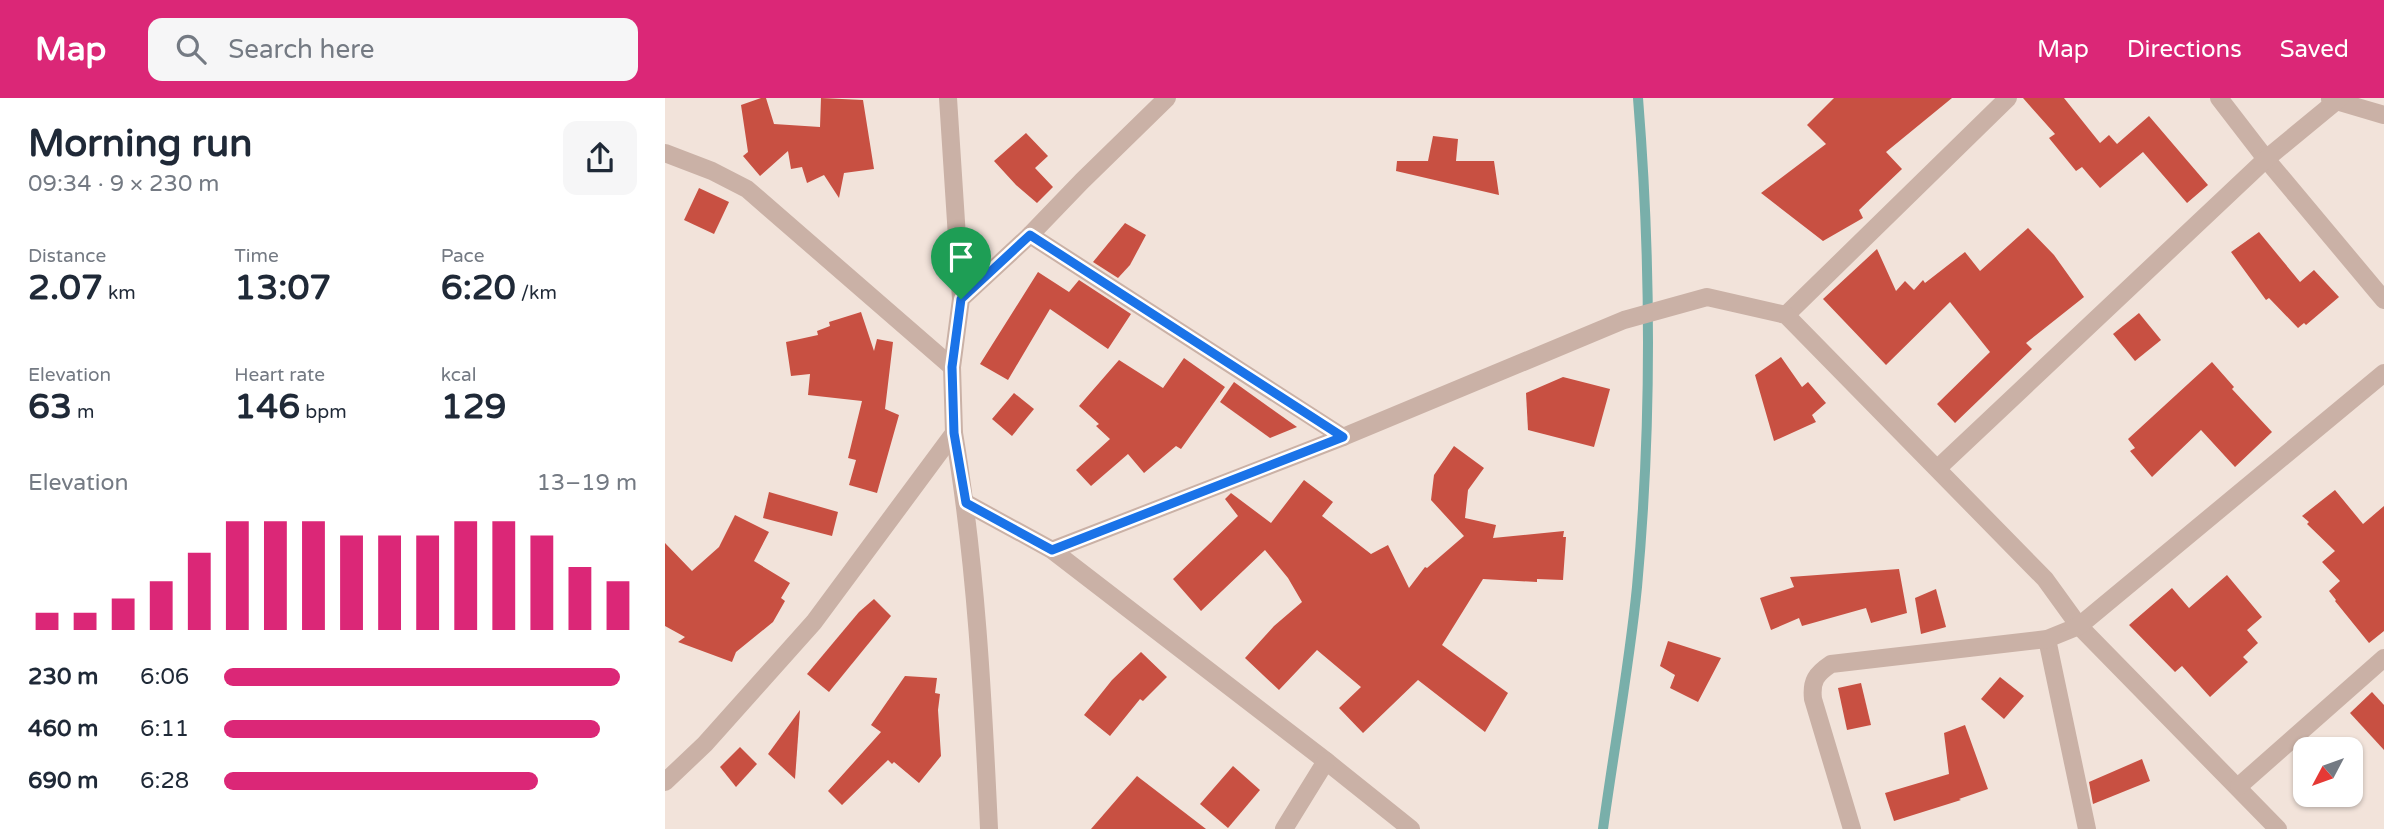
<!DOCTYPE html>
<html lang="en">
<head>
<meta charset="utf-8">
<style>
	:root { --surface:#fff; --page:#f6f6f7; --text:#1f2937; --muted:#747a83; --accent:#db2777 }
	body { margin:0; font-family:"Varela Round",sans-serif; background:var(--page); color:var(--text); height:100vh; display:flex; flex-direction:column; font-size:26px; white-space:nowrap }
	* { box-sizing:border-box; margin:0 }
	p { font-size:23px; color:var(--muted) }
	.icon { flex:none; width:38px; height:38px; fill:none; stroke:currentColor; stroke-width:2; stroke-linecap:round; stroke-linejoin:round }
	.map { position:relative; flex:1; overflow:hidden }
	.sheet { display:flex; flex-direction:column; background:var(--surface); width:665px }
	.sheet>* { flex:none }
	.needle { width:46px; rotate:229deg }
	.tools { position:absolute; left:1628px; top:639px; display:grid; gap:14px }
	.tools a { display:grid; place-items:center; width:70px; height:70px; border-radius:14px; background:var(--surface); box-shadow:0 2px 5px #0004; font-size:35px }
	.pin { position:absolute; display:grid; place-items:center; width:60px; height:60px; color:#fff; margin:-72px -30px; border-radius:50% 50% 50% 0; rotate:-45deg; box-shadow:0 0 7px #0007 }
	.pin .icon { rotate:45deg }
	.round { display:grid; place-items:center; flex:none; width:74px; height:74px; border-radius:14px; background:var(--page) }
	.headline { display:flex; align-items:center; justify-content:space-between; height:119px; padding:0 28px }
	h1 { font-size:38px; font-weight:700; line-height:52px }
	.stats { display:grid; grid-template-columns:repeat(3,1fr); gap:10px; height:119px; padding:7px 28px }
	.stats div { display:grid; align-content:center }
	.stats b { font-size:35px; font-weight:700 }
	.stats small { font-size:19px; font-weight:400 }
	.stats p { font-size:19px }
	.chart { height:196px; padding:14px 28px }
	.chart p { display:flex; justify-content:space-between }
	.chart svg { width:100%; height:126px; margin-top:7px; stroke:var(--accent); stroke-width:6 }
	ul { padding:0 28px; list-style:none; font-size:23px }
	li { display:grid; grid-template-columns:112px 84px 1fr; align-items:center; height:52px }
	li i { height:18px; border-radius:9px; background:var(--accent) }
	header { display:flex; align-items:center; gap:42px; box-sizing:border-box; height:98px; padding:0 35px; background:var(--accent); color:#fff }
	header strong { font-size:33px }
	nav { display:flex; gap:38px; margin-inline-start:auto; font-size:24px }
	.search { width:490px; height:63px; background:var(--page); display:flex; align-items:center; gap:18px; box-sizing:border-box; padding:0 24px; border-radius:14px; color:var(--muted); font-size:26px }
	main { display:flex; flex:1; min-height:0 }
	.map>svg:first-child { display:block }
</style>
</head>
<body>
<header>
<strong>Map</strong>
<div class="search"><svg class="icon" aria-label="search" viewBox="0 0 24 24"><circle cx="10" cy="10" r="6"/><path d="M15 15l6 6"/></svg>Search here</div>
<nav><a>Map</a><a>Directions</a><a>Saved</a></nav>
</header>
<main>
<section class="sheet">
<div class="headline"><div><h1>Morning run</h1><p>09:34 · 9 × 230 m</p></div><a class="round"><svg class="icon" aria-label="share" viewBox="0 0 24 24"><path d="M12 15V3M7 8l5-5 5 5M5 13v7h14v-7"/></svg></a></div>
<div class="stats">
<div><p>Distance</p><b>2.07<small> km</small></b></div>
<div><p>Time</p><b>13:07</b></div>
<div><p>Pace</p><b>6:20<small> /km</small></b></div>
</div>
<div class="stats">
<div><p>Elevation</p><b>63<small> m</small></b></div>
<div><p>Heart rate</p><b>146<small> bpm</small></b></div>
<div><p>kcal</p><b>129</b></div>
</div>
<div class="chart"><p><span>Elevation</span>13–19 m</p>
<svg viewBox="0 0 160 44" preserveAspectRatio="none"><path d="M5 44V38M15 44V38M25 44V33M35 44V27M45 44V17M55 44V6M65 44V6M75 44V6M85 44V11M95 44V11M105 44V11M115 44V6M125 44V6M135 44V11M145 44V22M155 44V27"/></svg>
</div>
<ul>
<li><b>230 m</b>6:06<i style="width:96%"></i></li>
<li><b>460 m</b>6:11<i style="width:91%"></i></li>
<li><b>690 m</b>6:28<i style="width:76%"></i></li>
</ul>
</section>
<div class="map">
<svg width="1719" height="731" viewBox="0 0 1719 731">
	<rect width="100%" height="100%" fill="#f2e3da"/>
	<g fill="none" stroke-linecap="round" stroke-linejoin="round">
		<path stroke="#79afaa" stroke-width="10" d="M938,731C949,650 964,570 972,489C987,326 986,162 973,0"/>
	</g>
	<g fill="#c85042">
		<path d="M96,0H101L109,26L155,29L156,0L198,2L209,71L179,75L174,100L159,77L142,85L137,69L126,71L123,53L95,78L78,58L83,54L76,7Z"/>
		<path d="M1169,0H1287L1221,54L1237,71L1194,112L1198,120L1158,143L1096,95L1161,46L1142,27Z"/>
		<path d="M1358,0H1399L1435,45L1444,37L1452,46L1484,18L1543,87L1522,105L1478,54L1435,90L1417,69L1411,73L1384,40L1390,36Z"/>
		<path d="M361,35L383,58L370,70L388,89L372,105L351,87L329,63Z"/>
		<path d="M768,38L793,41L791,63H829L834,97L731,73L732,63H763Z"/>
		<path d="M34,90L64,104L49,136L19,122Z"/>
		<path d="M460,125L481,137L465,167L453,180L428,164Z"/>
		<path d="M1363,130L1389,157L1419,199L1361,245L1367,251L1290,325L1272,306L1325,254L1285,204L1221,267L1158,201L1212,151L1231,193L1240,183L1249,192L1258,182L1260,185L1300,154L1315,173Z"/>
		<path d="M1594,134L1635,184L1649,172L1674,199L1641,227L1639,225L1633,230L1604,200L1601,202L1566,154Z"/>
		<path d="M373,174L404,194L414,182L466,216L443,251L385,211L343,282L315,266Z"/>
		<path d="M196,214L209,253L212,241L228,244L220,311L234,317L212,395L184,387L191,362L183,360L197,303L143,297L145,276L126,278L121,244L153,237L152,233L165,228L164,224Z"/>
		<path d="M1474,215L1496,242L1470,263L1448,236Z"/>
		<path d="M1116,259L1137,289L1143,284L1161,305L1147,317L1151,324L1109,343L1090,277Z"/>
		<path d="M519,260L560,289L516,351L511,348L479,375L463,356L426,388L411,372L445,341L431,328L434,326L414,308L454,262L498,290Z"/>
		<path d="M1547,264L1569,289L1567,291L1607,334L1570,369L1536,332L1487,379L1465,353L1470,350L1463,341Z"/>
		<path d="M898,279L945,291L929,349L863,332L861,295Z"/>
		<path d="M569,284L632,329L605,340L555,304Z"/>
		<path d="M349,295L369,311L347,338L327,321Z"/>
		<path d="M789,348L819,370L803,392L800,420L831,427L828,440L899,433L898,439H901L898,482L872,481V484L818,481L777,547L843,595L820,634L753,582L698,635L674,610L696,589L652,552L614,592L580,560L609,528L637,504L623,480L600,452L536,513L508,481L573,418L560,401L566,395L606,425L639,382L668,404L657,418L706,456L723,447L744,490L760,469L762,470L799,438L766,402L769,377Z"/>
		<path d="M1670,392L1698,426L1719,408V533L1704,545L1670,503L1671,502L1664,493L1675,483L1657,464L1670,453L1642,426L1644,424L1637,418Z"/>
		<path d="M104,394L173,414L167,438L98,420Z"/>
		<path d="M70,417L104,434L89,463L125,485L116,500L120,503L108,524L71,554L67,564L13,544L20,539L0,528V445L27,473L54,449Z"/>
		<path d="M1234,471L1242,515L1206,525L1201,510L1137,528L1134,520L1106,532L1095,500L1129,489L1125,479Z"/>
		<path d="M1562,477L1597,519L1582,532L1593,545L1578,559L1583,564L1545,599L1517,568L1510,574L1464,527L1507,490L1524,510Z"/>
		<path d="M1271,491L1281,529L1256,536L1250,500Z"/>
		<path d="M209,501L226,518L164,594L142,576L194,514Z"/>
		<path d="M1003,543L1056,560L1033,604L1005,590L1010,577L995,568Z"/>
		<path d="M476,554L502,579L478,603L475,601L445,638L419,617L447,582Z"/>
		<path d="M240,578L272,580L270,595L275,596L273,612L276,658L254,685L229,664L227,666L223,662L177,707L163,693L216,634L206,627Z"/>
		<path d="M1335,579L1359,598L1339,621L1316,601Z"/>
		<path d="M1196,585L1206,627L1182,632L1173,590Z"/>
		<path d="M1707,594L1719,607V652L1685,615Z"/>
		<path d="M135,612L130,681L103,656Z"/>
		<path d="M1300,627L1323,691L1294,701L1296,702L1229,723L1220,695L1284,676L1279,635Z"/>
		<path d="M75,649L92,666L71,689L55,669Z"/>
		<path d="M1477,661L1485,683L1428,706L1424,684Z"/>
		<path d="M568,668L595,692L563,730L535,706Z"/>
		<path d="M472,678L541,731H426Z"/>
	</g>
	<g fill="none" stroke-linecap="round" stroke-linejoin="round">
		<g stroke="#cab1a6" stroke-width="18">
			<path d="M283,0L296,201"/>
			<path d="M1554,0L1601,61L1719,202"/>
			<path d="M1665,1L1719,17"/>
			<path d="M0,55L47,73L82,91L287,269"/>
			<path d="M365,137L678,339"/>
			<path d="M1121,217L1343,0"/>
			<path d="M289,335C311,465 318,599 324,731"/>
			<path d="M1273,370L1601,61L1675,0"/>
			<path d="M301,405L387,452L661,663L746,731"/>
			<path d="M387,452L678,339L959,222L1042,199L1121,217L1380,481L1414,528L1613,731"/>
			<path d="M1382,541L1422,731"/>
			<path d="M0,684L40,646L149,524L289,335L287,269L296,201L365,137L417,83L502,0"/>
			<path d="M1574,688L1719,560"/>
			<path d="M619,731L661,663"/>
			<path d="M1187,731L1148,601C1146,583 1151,576 1166,566L1382,541L1414,528L1719,275"/>
		</g>
	</g>
	<g fill="none" stroke-linecap="round" stroke-linejoin="round">
		<g stroke="#fff" stroke-width="14">
			<path id="route" d="M365,137L678,339L387,452L301,405L289,335L287,269L296,201Z"/>
		</g>
		<use href="#route" stroke="#1a73e8" stroke-width="9"/>
	</g>
</svg>
<div class="tools">
<a><svg class="needle" viewBox="-14 -14 28 28"><path d="M0-13l5 13h-10z" fill="#e53935"/><path d="M0 13l5-13h-10z" fill="#747a83"/></svg></a>
</div>
<div class="pin" style="left:296px;top:201px;background:#1e9e55"><svg class="icon" aria-label="arrive" viewBox="0 0 24 24"><path d="M6 21V4h12l-3 4 3 4H6"/></svg></div>
</div>
</main>
</body>
</html>
